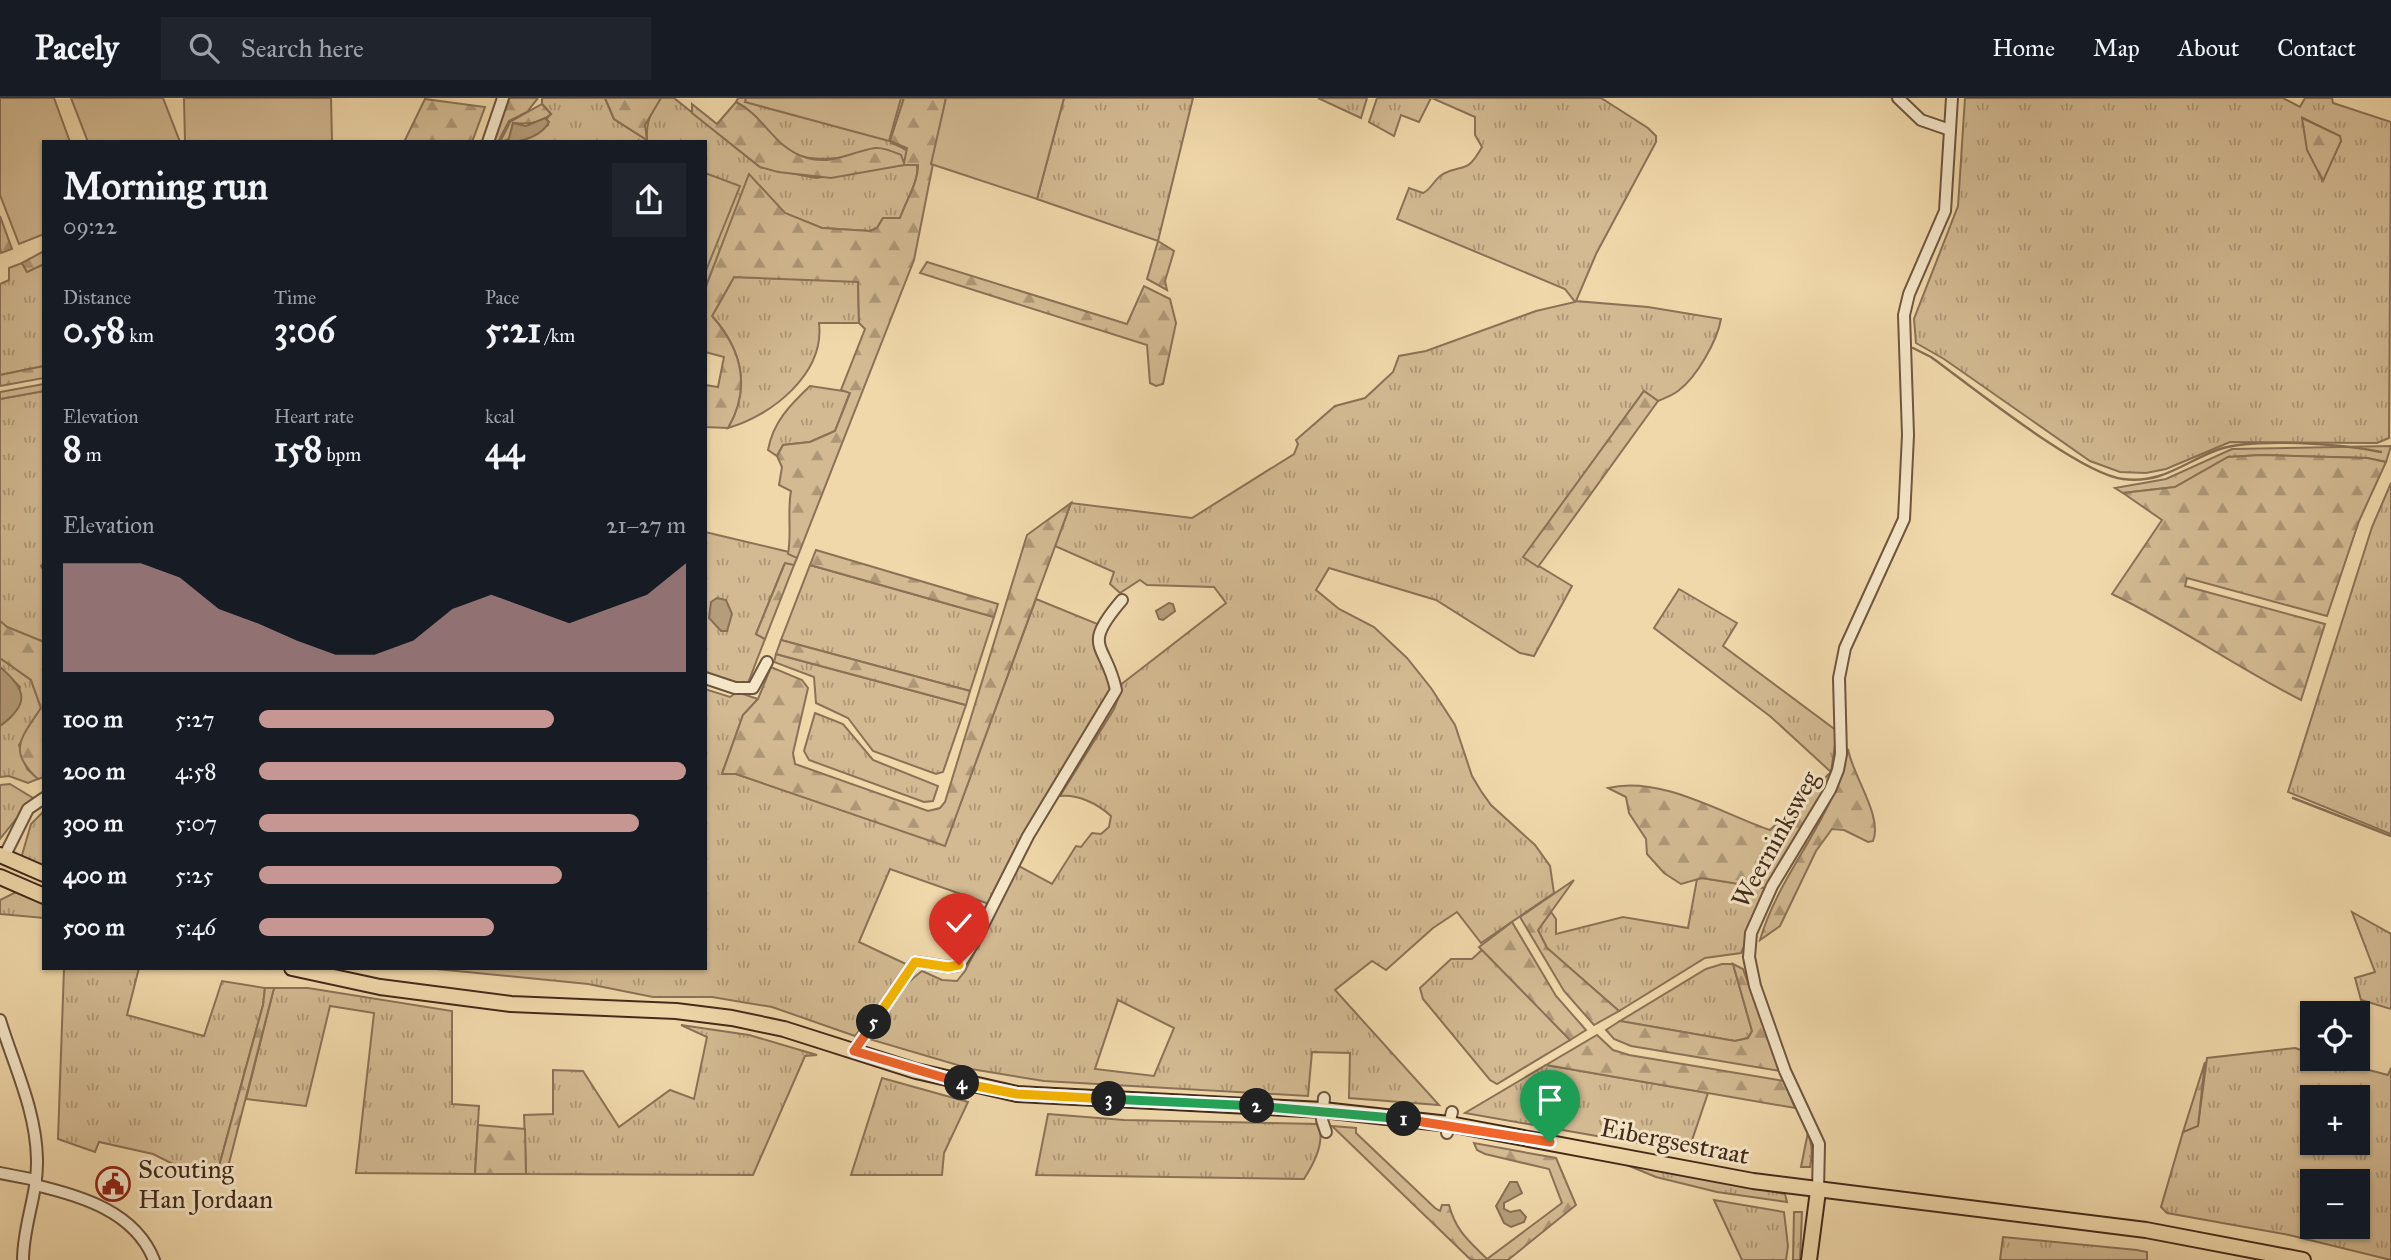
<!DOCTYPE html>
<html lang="en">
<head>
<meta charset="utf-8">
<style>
	:root { --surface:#171b24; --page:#20242c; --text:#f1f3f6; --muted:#9ea1a6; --line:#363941; --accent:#c59692 }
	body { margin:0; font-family:"IM FELL Great Primer",serif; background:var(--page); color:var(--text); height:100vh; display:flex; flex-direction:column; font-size:26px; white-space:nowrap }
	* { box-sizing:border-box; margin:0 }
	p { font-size:23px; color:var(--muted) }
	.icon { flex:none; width:38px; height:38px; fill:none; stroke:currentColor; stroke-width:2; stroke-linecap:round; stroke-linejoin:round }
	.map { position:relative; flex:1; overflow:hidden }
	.sheet { position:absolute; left:42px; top:42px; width:665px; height:830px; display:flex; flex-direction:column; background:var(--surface); border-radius:0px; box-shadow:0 2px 5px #0004 }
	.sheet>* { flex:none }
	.controls { position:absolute; left:2300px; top:903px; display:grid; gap:14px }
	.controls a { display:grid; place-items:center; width:70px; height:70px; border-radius:0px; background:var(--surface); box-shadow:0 2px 5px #0004; font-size:35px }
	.pin { position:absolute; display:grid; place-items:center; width:60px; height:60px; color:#fff; margin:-72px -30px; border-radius:50% 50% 50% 0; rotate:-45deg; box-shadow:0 0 7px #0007 }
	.pin .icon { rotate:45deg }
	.km { position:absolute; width:35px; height:35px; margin:-18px; border-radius:50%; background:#222; color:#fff; font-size:19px; line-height:35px; text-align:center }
	.round { display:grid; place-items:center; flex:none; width:74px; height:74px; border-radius:0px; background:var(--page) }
	.headline { display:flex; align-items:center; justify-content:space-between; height:119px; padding:0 21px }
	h1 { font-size:38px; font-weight:700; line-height:52px }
	.figures { display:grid; grid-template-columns:repeat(3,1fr); gap:10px; height:119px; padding:7px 21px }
	.figures div { display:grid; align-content:center }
	.figures b { font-size:35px; font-weight:700 }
	.figures small { font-size:19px; font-weight:400 }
	.figures p { font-size:19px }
	.chart { height:196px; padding:14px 21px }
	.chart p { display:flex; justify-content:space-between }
	.chart svg { width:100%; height:126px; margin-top:7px; fill:var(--accent); opacity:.7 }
	ul { padding:0 21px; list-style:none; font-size:23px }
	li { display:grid; grid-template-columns:112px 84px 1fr; align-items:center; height:52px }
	li i { height:18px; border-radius:9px; background:var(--accent) }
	header { display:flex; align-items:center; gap:42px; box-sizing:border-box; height:98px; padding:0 35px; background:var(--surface); border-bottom:2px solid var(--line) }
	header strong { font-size:33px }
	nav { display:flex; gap:38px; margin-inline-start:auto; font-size:24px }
	.search { width:490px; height:63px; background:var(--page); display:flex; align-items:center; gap:18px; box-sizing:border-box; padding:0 24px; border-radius:0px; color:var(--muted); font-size:26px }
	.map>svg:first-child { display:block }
</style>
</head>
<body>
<header>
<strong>Pacely</strong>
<div class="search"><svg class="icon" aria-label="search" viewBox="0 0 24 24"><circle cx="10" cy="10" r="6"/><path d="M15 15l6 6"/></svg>Search here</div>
<nav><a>Home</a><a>Map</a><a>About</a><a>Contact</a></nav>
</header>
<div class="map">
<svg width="2391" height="1162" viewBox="0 0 2391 1162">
	<defs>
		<pattern id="grass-tufts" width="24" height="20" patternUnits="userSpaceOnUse" patternTransform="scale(1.75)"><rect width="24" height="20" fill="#d3ba92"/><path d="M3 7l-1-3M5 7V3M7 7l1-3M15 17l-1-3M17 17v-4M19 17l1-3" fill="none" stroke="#ad9776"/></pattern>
		<pattern id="forest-firs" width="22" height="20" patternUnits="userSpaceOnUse" patternTransform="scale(1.75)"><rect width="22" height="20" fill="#d3ba92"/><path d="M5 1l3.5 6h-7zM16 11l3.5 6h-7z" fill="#ad9776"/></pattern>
	</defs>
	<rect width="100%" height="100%" fill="#f0d8aa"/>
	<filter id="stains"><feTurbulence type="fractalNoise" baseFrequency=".00286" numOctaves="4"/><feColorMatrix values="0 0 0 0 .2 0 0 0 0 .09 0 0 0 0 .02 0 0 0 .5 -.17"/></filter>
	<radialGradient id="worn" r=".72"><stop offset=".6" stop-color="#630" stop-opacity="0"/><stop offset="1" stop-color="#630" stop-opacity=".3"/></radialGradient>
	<g fill="url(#grass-tufts)" stroke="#8b7256" stroke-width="2" fill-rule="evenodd">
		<path d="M542,0H605L614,21L647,42C646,24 650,15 661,0H674L760,69L816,80L904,67C887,64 866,57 850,59C827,61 808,64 787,52C766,39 758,15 736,4L738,0H904L891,45C937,60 911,89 900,120H883L877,130L870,133L822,130L784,115L749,77L705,191V44H521L548,27L547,20L551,16L542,6Z"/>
		<path d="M1064,0H1193L1158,143L1037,101Z"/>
		<path d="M1318,0H1367L1361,20Z"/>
		<path d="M1377,0H1431L1419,24L1401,17L1394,38L1369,24Z"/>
		<path d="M1432,0H1601L1648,30L1656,38V44L1596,156L1576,203L1648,209L1721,221C1717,243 1697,279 1678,293C1673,297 1665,300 1658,303L1644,293L1524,459L1572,488L1534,558L1520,555L1436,502L1329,470L1316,492L1339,511L1374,529L1407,560L1431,590L1455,627L1472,678L1481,693L1491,707L1535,747L1550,768L1554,795L1481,845L1457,814L1433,830L1386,872L1372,863L1335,892L1439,1007L1349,1000L1350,955L1312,954L1308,998L1044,983L971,971L869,941C881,917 900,889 922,873L942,882L957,883L965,873L1019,768L1052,786L1076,748L1081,749L1092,735L1101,736L1109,729L1111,718C1098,706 1078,696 1060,698L1114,611L1121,593L1119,588L1226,505L1214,489L1147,487L1140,482L1120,495L1110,486L1114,474L1055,448L1071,405L1192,420L1294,356L1298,346L1296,342L1335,308L1365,300L1393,274L1399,258L1426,253L1536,213L1575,204L1565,191L1397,121L1409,90L1423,95C1432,91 1434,81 1443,76C1465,65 1466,77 1482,49L1475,37V19ZM1118,902L1174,930L1154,978L1095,971Z"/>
		<path d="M1965,0H2283L2300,9L2305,0H2332L2333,5L2391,24L2389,340L2377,345L2230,344L2166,371L2146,375L2120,374L2090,363L1944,261L1916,245L1914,221L1958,108ZM2303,20L2339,38L2341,43L2322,82Z"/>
		<path d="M22,165L27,174L44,166V268L0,277V186L9,182V170Z"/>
		<path d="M734,179L858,183L859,225H819C825,276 771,318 728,330C751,291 742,251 712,218Z"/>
		<path d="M810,288L850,294L835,333L810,344L783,347L777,358L768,352C773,324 790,307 810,288Z"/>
		<path d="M44,293V464L41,468L44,473V544L7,529L0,523V301Z"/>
		<path d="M2391,348L2386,364L2367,360L2261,357L2228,359L2175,389L2123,395L2115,390L2166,381L2232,351Z"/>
		<path d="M2391,385V736L2288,694L2372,429Z"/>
		<path d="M705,434L789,454L797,460L794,467H784L756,536L765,541L748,585L744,587L705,575Z"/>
		<path d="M810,467L994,519L970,593L781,542Z"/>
		<path d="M1679,491L1737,525L1723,548L1837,633L1831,674L1771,619L1654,530Z"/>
		<path d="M1036,501L1100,527L1094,547L1111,590L989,806L890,771L859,844L908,867L855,938L772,909L712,899H653L588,886L426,870H705V591L730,599L737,594L758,601L743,617L722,676H736L945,747Z"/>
		<path d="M776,556L966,607L943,674L936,676L873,653L848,620L816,605L814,579L774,564Z"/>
		<path d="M0,560L31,582L41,610L19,647L27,671L38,681L28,685L9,678L0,679V628L10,620L20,589L0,569Z"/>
		<path d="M815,615L843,626L873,662L938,688L933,703L924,704L809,662L804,653Z"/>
		<path d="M10,686L33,700L0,741V687Z"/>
		<path d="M43,714L44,715V771L26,763L22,757L31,726Z"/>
		<path d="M1702,780L1770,791L1741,855L1705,860L1619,913L1547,850L1538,832L1551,814L1556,821V836L1623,819L1688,830L1697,781Z"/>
		<path d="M18,793L44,804V820L0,816V802Z"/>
		<path d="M2352,814L2391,836V911L2361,902L2355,880L2375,874Z"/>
		<path d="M1483,851L1570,942L1497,986L1490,982L1423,901L1420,890L1451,861H1472Z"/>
		<path d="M1722,866H1733L1752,933L1748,940L1735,943L1620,923L1706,871Z"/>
		<path d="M64,870H139L127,917L204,938L222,883L265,890L263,907L218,1072L183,1071L153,1056L99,1044L95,1054L58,1041Z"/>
		<path d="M274,890H308L452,913V1006L479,1008L475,1076L356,1075L374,915L330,908L306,1008L246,1001Z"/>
		<path d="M681,927L749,937L817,957L805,958L753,1077L526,1076L524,1017L553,1016V972L583,973L619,1029L670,992L694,1001L707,939Z"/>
		<path d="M2295,950L2312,956V961H2327L2388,977L2391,970V1162L2289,1137L2167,1115L2161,1109L2183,1034L2198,1027L2207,960ZM2312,999H2357V1045H2312ZM2312,1083H2357V1129H2312Z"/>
		<path d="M1546,967L1708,995L1688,1054L1465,1015Z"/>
		<path d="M882,980L968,1004L944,1055L942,1077H851Z"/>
		<path d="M1048,1016L1124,1022L1317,1026C1327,1042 1313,1067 1304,1081L1036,1077Z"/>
		<path d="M1808,1034C1812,1047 1813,1056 1810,1069H1801Z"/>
		<path d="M1622,1065L1785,1096L1787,1104L1717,1094L1656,1079Z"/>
		<path d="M1714,1102L1784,1114L1788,1148L1786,1162H1742Z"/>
		<path d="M1794,1114H1802L1800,1162H1793Z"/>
		<path d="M2003,1139L2137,1152L2147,1154V1162H2000Z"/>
	</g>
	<g fill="url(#forest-firs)" stroke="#8b7256" stroke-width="2">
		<path d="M506,0H538L527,14L509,23L498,44H491Z"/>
		<path d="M605,0H661L645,27L647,42L614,21Z"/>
		<path d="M904,0H946L914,162L797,460L788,456C792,433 787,415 791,393L779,387L782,369L777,358L783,347L810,344L835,333L850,295L841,292L865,231L859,225L858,184L734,179L712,218C742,252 751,290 728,330L705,329V287L718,289L724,259L705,254V191L749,76L785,115L822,130L870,133L877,130L883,120H900C906,103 918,85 918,67H904L831,80L778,74L760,69L692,15V6L717,26L736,4C765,18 773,50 807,60C833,67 850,54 875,50C884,49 894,54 901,57L904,65L907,50L890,43Z"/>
		<path d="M425,1L485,9L472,44H404Z"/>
		<path d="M542,6L551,16C540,26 526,26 513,25L510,41L500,44L510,24Z"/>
		<path d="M2302,20L2340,38L2341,43L2323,83L2307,52Z"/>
		<path d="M0,118L12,151L1,155L0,150Z"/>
		<path d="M1158,143L1174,153L1165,183L1167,192L1147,181Z"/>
		<path d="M44,153V166L27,174L22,165Z"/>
		<path d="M927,164L1127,226L1144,188L1170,201L1176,225L1163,286L1156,288L1150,285L1147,247L920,175Z"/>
		<path d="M44,268V280L0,288V277Z"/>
		<path d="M44,286V293L0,301V294Z"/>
		<path d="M1644,293L1658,303L1538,469L1523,459Z"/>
		<path d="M2261,357L2367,360L2386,364L2359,423L2327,518L2187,480L2185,488L2325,526L2301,602C2236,569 2177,527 2112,496L2162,422L2123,395L2175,389L2228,359Z"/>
		<path d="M1071,405L945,748L736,676H722L743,617L758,601L771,569L802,582L808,590L793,655L795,666L928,713L940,710L945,704L1027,437Z"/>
		<path d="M816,452L998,506L994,519L810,467Z"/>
		<path d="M785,465L794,467L765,541L756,536Z"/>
		<path d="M0,523L7,529L44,544V679L38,681C7,653 21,640 41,610L31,582L0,560Z"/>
		<path d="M781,542L970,593L966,607L776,556Z"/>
		<path d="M1848,651C1853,679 1883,718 1873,743L1868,744L1844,732L1832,731L1816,753L1780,828L1760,842C1780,773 1833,724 1848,651Z"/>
		<path d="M1831,674L1822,698L1770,791L1702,780L1681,786L1664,775L1647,756L1646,741L1629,715L1626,699L1608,690C1660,677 1723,716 1770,732Z"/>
		<path d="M1574,782L1538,832L1547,850L1619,913L1594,927L1564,893L1520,819Z"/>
		<path d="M1512,824L1556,898L1586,932L1570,942L1479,849Z"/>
		<path d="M1733,866L1743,871L1780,973L1631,948L1614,941L1606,932L1620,923L1735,943L1748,940L1752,933Z"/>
		<path d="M265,890H274L227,1073L218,1072L263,907Z"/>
		<path d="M1597,937L1613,952L1629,957L1784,983L1795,1010L1546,967Z"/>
		<path d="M2205,964L2198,1028L2183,1034Z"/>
		<path d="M478,1027L525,1031L526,1076H475Z"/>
		<path d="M1332,1028L1356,1030V1035L1435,1110L1440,1113L1442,1107H1449C1456,1133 1468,1142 1487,1161L1562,1105L1549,1071L1485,1056L1477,1052L1474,1045L1556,1060L1576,1107L1508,1162H1471Z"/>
	</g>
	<g fill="#d3ba92" stroke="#8b7256" stroke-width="2">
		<path d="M0,0H54L70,44H44V136L19,146L0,97Z"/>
		<path d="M71,0H163L180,44H88Z"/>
		<path d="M184,0H331L332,44H185Z"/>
		<path d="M746,0H901L889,43L745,4Z"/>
		<path d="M946,0H1064L1037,101L931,66Z"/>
		<path d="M705,75L740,88L705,175Z"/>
	</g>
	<g fill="#b59d79" stroke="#876f53" stroke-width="2">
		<path d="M545,20L549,24C542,38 522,44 508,44L513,25L526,28Z"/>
		<path d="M717,500L726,502L732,516L727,533H721L709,520L711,504Z"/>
		<path d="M1169,505L1173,506L1175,513L1163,522L1159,521L1156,513Z"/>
		<path d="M0,569C27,592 30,606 0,628Z"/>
		<path d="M1510,1084H1517L1522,1095L1504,1105V1111L1510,1114L1520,1112L1526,1119L1524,1124L1511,1129L1504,1125L1496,1108Z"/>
	</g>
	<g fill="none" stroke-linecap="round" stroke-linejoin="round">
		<g stroke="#876f53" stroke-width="2.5">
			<path d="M1913,250L1931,259C1971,288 2080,376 2123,381C2163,386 2184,364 2217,352C2254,339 2342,346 2381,354"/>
			<path d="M2293,700L2391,738"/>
		</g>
		<g stroke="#6e563e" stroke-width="14">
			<g id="minor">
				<path d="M1898,0L1921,22L1950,32"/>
				<path d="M488,44L503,0"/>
				<path d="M705,580L735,590H753L767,564"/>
				<path d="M4,759L28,711L44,700"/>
				<path d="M0,922C14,968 36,1012 37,1061C38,1096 23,1127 23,1162"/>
				<path d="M854,953L915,864L948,869L959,867L976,841L1028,738L1116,592C1106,544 1080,551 1122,502"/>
				<path d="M1324,1000L1322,1022L1326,1034"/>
				<path d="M1447,1035L1452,1014"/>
				<path d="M0,1075L36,1082"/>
				<path d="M35,1087C82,1098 135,1114 154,1162"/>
				<path d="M1818,1093L1819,1046L1785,973L1755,888L1749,859L1751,835L1772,788L1830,692L1838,672L1841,656L1839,580L1845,550L1904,421L1908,337L1904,217L1909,196L1945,113L1952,0"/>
			</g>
		</g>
		<g stroke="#432a1a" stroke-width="18">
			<g id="major">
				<path d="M0,757L44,776"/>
				<path d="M0,779L44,798"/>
				<path d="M292,870L380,889L511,906L676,913L732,920L784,931L916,973L1017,996L1323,1012L1449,1026L1753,1083L2146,1132L2303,1162"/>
				<path d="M1809,1162L1818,1093"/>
			</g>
		</g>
		<use href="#minor" stroke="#f5e6c8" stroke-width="10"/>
		<use href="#major" stroke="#f0d8aa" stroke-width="14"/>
	</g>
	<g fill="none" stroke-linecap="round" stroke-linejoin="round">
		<g stroke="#fff" stroke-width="14">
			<path id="split-1" d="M1404,1021L1550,1044"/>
		</g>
		<g stroke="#fff" stroke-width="14">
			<path id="split-2" d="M1257,1008L1404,1021"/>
		</g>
		<g stroke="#fff" stroke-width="14">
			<path id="split-3" d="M1109,1001L1257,1008"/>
		</g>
		<g stroke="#fff" stroke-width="14">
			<path id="split-4" d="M962,985L1017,996L1109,1001"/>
		</g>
		<g stroke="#fff" stroke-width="14">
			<path id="split-5" d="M874,924L854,953L962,985"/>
		</g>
		<g stroke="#fff" stroke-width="14">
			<path id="split-6" d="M874,924L915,864L948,869L959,867"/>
		</g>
		<use href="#split-1" stroke="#f0652b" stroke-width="9"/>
		<use href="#split-2" stroke="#22a559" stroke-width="9"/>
		<use href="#split-3" stroke="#22a559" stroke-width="9"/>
		<use href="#split-4" stroke="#f5b400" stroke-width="9"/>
		<use href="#split-5" stroke="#f0652b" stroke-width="9"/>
		<use href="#split-6" stroke="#f5b400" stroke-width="9"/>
	</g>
	<defs>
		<g id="civic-ring" transform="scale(1.75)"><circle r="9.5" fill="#f5e6c8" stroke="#8f2418" stroke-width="1.5"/><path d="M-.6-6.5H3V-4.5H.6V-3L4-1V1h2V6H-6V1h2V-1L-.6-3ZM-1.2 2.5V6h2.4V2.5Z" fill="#8f2418"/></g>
	</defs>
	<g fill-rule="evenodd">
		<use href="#civic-ring" x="113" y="1086"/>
	</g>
	<g text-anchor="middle" stroke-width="6" stroke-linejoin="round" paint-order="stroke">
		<g font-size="26" fill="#432a1a" stroke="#f5e6c8">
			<text transform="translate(1775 741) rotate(-61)" y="9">Weerninksweg</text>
			<text transform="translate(1675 1043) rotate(11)" y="9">Eibergsestraat</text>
		</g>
		<g font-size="26" fill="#432a1a" stroke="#f5e6c8" text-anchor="start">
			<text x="138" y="1080">Scouting<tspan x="138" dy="30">Han Jordaan</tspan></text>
		</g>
	</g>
	<rect width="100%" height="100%" filter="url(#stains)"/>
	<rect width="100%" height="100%" fill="url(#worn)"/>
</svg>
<div class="controls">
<a><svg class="icon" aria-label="locate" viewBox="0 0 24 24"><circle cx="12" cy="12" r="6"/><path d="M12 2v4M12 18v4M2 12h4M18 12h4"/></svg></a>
<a>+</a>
<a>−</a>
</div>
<div class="pin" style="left:1550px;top:1044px;background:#1e9e55"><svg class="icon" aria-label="arrive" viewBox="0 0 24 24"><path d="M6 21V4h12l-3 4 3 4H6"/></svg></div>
<div class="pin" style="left:959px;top:867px;background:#d93025"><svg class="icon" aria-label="check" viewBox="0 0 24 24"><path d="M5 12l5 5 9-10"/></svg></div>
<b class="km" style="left:1404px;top:1021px">1</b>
<b class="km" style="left:1257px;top:1008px">2</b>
<b class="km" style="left:1109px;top:1001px">3</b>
<b class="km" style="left:962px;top:985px">4</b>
<b class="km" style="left:874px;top:924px">5</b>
<section class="sheet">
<div class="headline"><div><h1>Morning run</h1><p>09:22</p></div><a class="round"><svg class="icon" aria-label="share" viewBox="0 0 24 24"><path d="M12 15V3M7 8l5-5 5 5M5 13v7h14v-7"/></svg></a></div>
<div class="figures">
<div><p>Distance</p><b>0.58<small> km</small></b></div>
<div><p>Time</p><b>3:06</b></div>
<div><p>Pace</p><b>5:21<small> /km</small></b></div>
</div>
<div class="figures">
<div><p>Elevation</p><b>8<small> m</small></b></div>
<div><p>Heart rate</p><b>158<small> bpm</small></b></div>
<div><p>kcal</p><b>44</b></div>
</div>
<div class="chart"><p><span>Elevation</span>21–27 m</p>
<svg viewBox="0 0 160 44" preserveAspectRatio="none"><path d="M0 44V6L10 6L20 6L30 11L40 22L50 27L60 33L70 38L80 38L90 33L100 22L110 17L120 22L130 27L140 22L150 17L160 6V44z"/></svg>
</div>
<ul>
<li><b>100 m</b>5:27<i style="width:69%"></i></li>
<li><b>200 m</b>4:58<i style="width:100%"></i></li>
<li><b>300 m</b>5:07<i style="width:89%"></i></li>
<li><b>400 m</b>5:25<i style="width:71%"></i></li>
<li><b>500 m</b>5:46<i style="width:55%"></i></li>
</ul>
</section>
</div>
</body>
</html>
